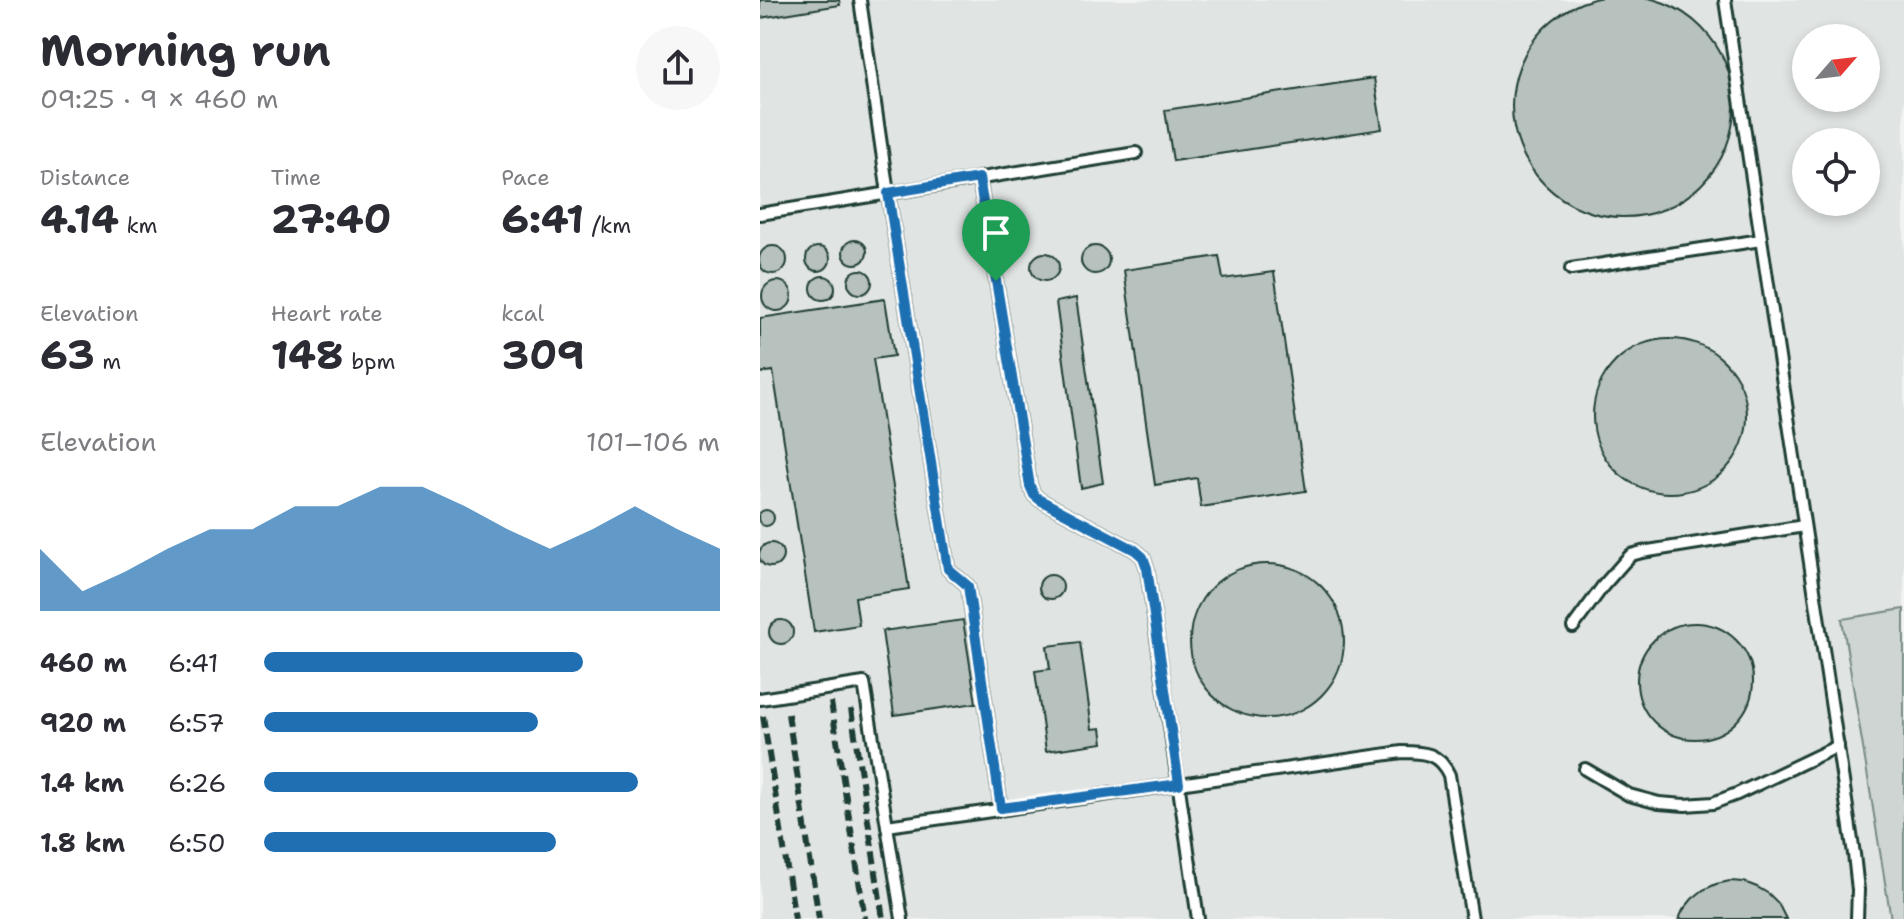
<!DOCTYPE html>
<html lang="en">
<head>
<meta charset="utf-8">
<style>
	:root { --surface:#fff; --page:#f7f7f7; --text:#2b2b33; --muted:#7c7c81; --accent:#1f6fb2 }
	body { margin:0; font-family:"Shantell Sans",sans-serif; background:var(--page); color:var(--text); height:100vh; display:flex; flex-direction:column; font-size:30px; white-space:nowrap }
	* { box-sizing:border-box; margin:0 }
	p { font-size:26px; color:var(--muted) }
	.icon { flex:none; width:44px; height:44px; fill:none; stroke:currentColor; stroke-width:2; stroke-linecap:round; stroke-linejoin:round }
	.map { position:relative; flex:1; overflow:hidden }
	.sheet { display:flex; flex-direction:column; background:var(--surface); width:760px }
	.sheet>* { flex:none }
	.needle { width:52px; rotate:62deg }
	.controls { position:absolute; left:1032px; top:24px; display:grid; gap:16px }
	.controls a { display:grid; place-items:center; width:88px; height:88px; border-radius:50%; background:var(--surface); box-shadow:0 4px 12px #0003; font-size:40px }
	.pin { position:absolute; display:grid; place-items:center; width:68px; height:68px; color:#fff; margin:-82px -34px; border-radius:50% 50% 50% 0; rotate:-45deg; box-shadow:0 0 8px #0007 }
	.pin .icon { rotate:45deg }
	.round { display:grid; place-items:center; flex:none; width:84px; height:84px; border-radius:42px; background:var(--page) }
	.headline { display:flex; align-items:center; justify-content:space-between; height:136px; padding:0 40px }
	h1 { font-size:44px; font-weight:700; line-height:60px }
	.metrics { display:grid; grid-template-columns:repeat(3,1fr); gap:12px; height:136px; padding:8px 40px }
	.metrics div { display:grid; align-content:center }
	.metrics b { font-size:40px; font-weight:700 }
	.metrics small { font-size:22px; font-weight:400 }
	.metrics p { font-size:22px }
	.chart { height:224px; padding:16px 40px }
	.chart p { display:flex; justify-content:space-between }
	.chart svg { width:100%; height:144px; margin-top:8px; fill:var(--accent); opacity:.7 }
	ul { padding:0 40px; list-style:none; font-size:26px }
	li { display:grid; grid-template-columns:128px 96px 1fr; align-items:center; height:60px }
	li i { height:20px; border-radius:10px; background:var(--accent) }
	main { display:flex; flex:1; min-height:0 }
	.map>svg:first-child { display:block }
</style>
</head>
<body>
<main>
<section class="sheet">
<div class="headline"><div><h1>Morning run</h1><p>09:25 · 9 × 460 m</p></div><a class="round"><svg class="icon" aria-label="share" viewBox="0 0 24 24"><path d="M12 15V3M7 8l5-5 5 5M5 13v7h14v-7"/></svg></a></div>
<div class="metrics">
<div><p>Distance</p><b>4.14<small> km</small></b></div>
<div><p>Time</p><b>27:40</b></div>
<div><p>Pace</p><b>6:41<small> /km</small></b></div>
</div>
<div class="metrics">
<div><p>Elevation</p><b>63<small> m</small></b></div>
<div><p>Heart rate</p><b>148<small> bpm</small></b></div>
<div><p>kcal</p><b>309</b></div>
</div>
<div class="chart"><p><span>Elevation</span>101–106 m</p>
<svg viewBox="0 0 160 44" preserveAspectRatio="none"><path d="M0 44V25L10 38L20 32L30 25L40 19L50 19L60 12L70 12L80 6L90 6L100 12L110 19L120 25L130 19L140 12L150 19L160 25V44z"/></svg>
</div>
<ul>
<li><b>460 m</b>6:41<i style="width:70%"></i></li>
<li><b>920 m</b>6:57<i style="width:60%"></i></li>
<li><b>1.4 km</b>6:26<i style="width:82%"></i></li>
<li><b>1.8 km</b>6:50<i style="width:64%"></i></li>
</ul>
</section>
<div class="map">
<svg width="1144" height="919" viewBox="0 0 1144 919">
	<rect width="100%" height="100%" fill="#f2f3f3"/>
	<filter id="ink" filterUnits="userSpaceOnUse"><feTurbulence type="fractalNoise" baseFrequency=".0125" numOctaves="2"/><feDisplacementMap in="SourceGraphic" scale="16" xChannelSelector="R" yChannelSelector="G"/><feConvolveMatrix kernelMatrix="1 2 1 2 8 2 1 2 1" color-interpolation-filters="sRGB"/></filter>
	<g filter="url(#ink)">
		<path fill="#e0e4e3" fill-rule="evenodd" d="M0,0H1144V609L1082,620L1131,919H0ZM1046,38H1106V98H1046ZM1046,142H1106V202H1046Z"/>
		<path fill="#ced5d3" stroke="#768984" stroke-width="2" d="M1144,609V919H1131L1082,619Z"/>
		<g fill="#b7c1bd" stroke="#1f3d34" stroke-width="2">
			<circle cx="863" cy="106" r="111"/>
			<path d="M0,0H79L80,5L0,18Z"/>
			<path d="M614,78L622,129L413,161L405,110Z"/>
			<circle cx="95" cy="252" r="12"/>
			<circle cx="13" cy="260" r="14"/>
			<circle cx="335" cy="260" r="14"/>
			<circle cx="58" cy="259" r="12"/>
			<circle cx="285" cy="267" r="14"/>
			<path d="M459,256L463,279L514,272L546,491L441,507L437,478L395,485L364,270Z"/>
			<circle cx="100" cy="282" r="12"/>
			<circle cx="63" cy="288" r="12"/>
			<circle cx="17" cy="296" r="15"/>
			<path d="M316,298L343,483L321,488L296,302Z"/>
			<path d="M125,299L134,356L113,359L149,589L95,597L99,625L54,632L13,371L0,373V318Z"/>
			<circle cx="910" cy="416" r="77"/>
			<circle cx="6" cy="518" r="8"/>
			<circle cx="11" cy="555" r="12"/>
			<circle cx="507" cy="641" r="77"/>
			<circle cx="291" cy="587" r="12"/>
			<circle cx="21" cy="632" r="12"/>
			<path d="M203,620L216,703L134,715L122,631Z"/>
			<circle cx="935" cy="681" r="58"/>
			<path d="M320,642L332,729L341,728L343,743L286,751L275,671L290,669L287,646Z"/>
			<path d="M970,881L984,882L997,887L1009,894L1018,903L1026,919H919L923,910L932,899L943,890L956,884Z"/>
		</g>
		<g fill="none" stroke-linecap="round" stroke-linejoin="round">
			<g stroke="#1f3d34" stroke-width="16">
				<g id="service">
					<path d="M100,0L128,193L188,569L208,586L241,808"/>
					<path d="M965,0L1094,854L1098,890L1097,919"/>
					<path d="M219,178L270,486L274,495L280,500L375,550L383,557L387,568L438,919"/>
					<path d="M0,214L376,153"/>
					<path d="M811,269L1001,240"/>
					<path d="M813,627L843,586L865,561L871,555L882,552L1044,526"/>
					<path d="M0,699L104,683L127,826L642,752C664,752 679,753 689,775L712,919"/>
					<path d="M825,769L869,795L899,803L925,805L953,803L977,794L1078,746"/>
					<path d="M127,826L142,919"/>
				</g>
			</g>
			<use href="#service" stroke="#fff" stroke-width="10"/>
			<g stroke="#1f3d34" stroke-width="6" stroke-dasharray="12 6" stroke-linecap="butt">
				<path d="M71,702L105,919"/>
				<path d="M91,709L123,919"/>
				<path d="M28,714L59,919"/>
				<path d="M3,716L35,919"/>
			</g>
		</g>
	</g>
	<g fill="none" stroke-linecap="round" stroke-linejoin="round" filter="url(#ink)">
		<g stroke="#fff" stroke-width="16">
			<path id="route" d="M219,178L270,486L274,495L280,500L375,550L383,557L387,568L419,784L241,808L208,586L188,569L128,193Z"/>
		</g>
		<use href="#route" stroke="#1f6fb2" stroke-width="10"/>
	</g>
</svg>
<div class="controls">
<a><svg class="needle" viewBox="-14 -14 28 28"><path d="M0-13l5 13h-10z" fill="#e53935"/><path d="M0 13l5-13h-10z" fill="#7c7c81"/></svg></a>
<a><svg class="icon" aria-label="locate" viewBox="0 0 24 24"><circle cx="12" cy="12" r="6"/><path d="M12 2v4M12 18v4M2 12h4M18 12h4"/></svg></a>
</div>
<div class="pin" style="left:236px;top:281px;background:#1e9e55"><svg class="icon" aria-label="arrive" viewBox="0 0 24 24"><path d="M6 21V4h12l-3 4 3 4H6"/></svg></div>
</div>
</main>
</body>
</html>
